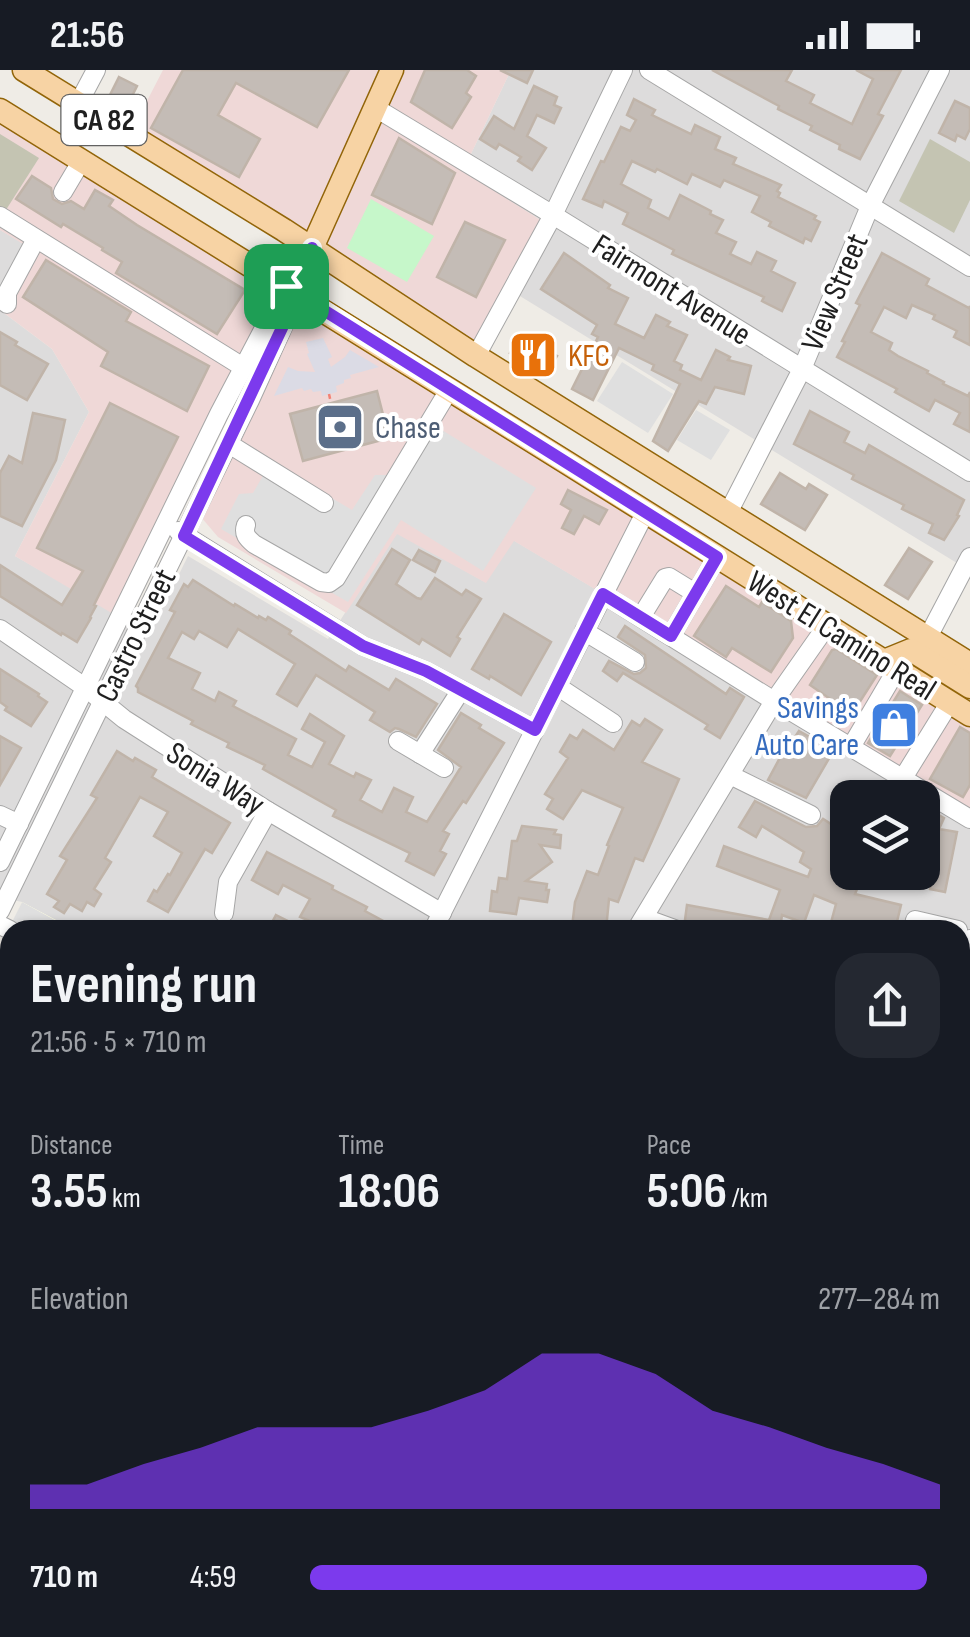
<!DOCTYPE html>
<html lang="en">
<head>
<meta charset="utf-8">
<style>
	:root { --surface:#171b24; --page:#242831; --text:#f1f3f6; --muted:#9ea1a6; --accent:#7c3aed }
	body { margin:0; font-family:"Sofia Sans Condensed",sans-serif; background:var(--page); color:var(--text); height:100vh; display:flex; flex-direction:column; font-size:38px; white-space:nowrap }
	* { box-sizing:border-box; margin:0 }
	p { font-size:32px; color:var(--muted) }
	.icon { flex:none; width:55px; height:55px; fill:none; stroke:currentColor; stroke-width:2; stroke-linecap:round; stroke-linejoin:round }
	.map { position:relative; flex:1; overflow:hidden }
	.drawer { position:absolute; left:0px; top:850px; width:970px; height:718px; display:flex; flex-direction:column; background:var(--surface); border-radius:30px 30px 0 0; box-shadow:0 2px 8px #0004 }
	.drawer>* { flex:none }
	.buttons { position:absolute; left:830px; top:710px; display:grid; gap:20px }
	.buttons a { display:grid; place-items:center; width:110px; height:110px; border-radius:20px; background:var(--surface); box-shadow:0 2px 8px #0004; font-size:50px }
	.pin { position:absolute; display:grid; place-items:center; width:85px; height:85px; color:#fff; margin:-42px; border-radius:20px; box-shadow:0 5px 15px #0006 }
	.round { display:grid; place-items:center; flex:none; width:105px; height:105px; border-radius:30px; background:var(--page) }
	.headline { display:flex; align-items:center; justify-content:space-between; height:170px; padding:0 30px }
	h1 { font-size:55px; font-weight:700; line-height:75px }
	.figures { display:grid; grid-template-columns:repeat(3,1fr); gap:15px; height:170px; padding:10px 30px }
	.figures div { display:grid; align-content:center }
	.figures b { font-size:50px; font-weight:700 }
	.figures small { font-size:28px; font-weight:400 }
	.figures p { font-size:28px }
	.chart { height:280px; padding:20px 30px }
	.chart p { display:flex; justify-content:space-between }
	.chart svg { width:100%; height:180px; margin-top:10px; fill:var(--accent); opacity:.7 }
	ul { padding:0 30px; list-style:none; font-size:32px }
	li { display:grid; grid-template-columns:160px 120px 1fr; align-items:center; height:75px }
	li i { height:25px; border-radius:12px; background:var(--accent) }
	.status { display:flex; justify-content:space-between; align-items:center; height:70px; padding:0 50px; background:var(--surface); direction:ltr }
	.status svg { height:28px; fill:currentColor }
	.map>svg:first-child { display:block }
</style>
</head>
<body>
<div class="status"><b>21:56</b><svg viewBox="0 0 49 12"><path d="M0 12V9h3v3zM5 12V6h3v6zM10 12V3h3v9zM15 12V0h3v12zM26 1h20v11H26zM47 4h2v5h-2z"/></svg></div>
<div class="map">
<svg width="970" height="1567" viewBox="0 0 970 1567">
	<rect width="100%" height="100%" fill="#efece6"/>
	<g fill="#dddcdc" fill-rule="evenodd">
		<path d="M511,0H970V501L505,217L542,151L471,107L469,88Z"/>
		<path d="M0,160L24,174L0,239Z"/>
		<path d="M0,240L52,279L89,342L15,486L150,563L188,486L328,569L397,463L485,512L513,470L970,742V1567H0V1554H10V1558H960V860H73L22,832L0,827ZM848,728H922V802H848Z"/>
	</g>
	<g fill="#efd8d7">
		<path d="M163,0H511L469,88L471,106L542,151L474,272L135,54Z"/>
		<path d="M0,40L286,216L120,548L15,486L89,342L52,279L0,240L23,174L0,160Z"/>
		<path d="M298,224L970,645V742L514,471L486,513L397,464L346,543L218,467L195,440Z"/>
	</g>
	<path fill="#fdfde2" d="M22,832L75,860H10V1554H0V880Z"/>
	<g fill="#c4c4b2">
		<path d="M0,64L39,88L4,143L0,141Z"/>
		<path d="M930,69L970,92V130L954,163L899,131Z"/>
	</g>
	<path fill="#c6f7ca" d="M371,129L434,166L407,212L347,178Z"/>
	<g fill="#dfdfdf">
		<path d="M622,292L673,324L648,363L597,331Z"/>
		<path d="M696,340L730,360L711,390L677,370Z"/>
		<path d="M424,349L536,418L483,501L401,450L348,532L221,459L239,424L253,423L271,392L352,440L375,405H389Z"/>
		<path d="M22,832L73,860H10V929L0,948V876Z"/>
	</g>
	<path fill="#dbdbe5" d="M323,268L332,287L328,289L331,297L345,287L350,280L379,297L350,305L351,308L344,310V313L336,316L337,322L322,326L321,321L313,322L311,319L304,321L302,318L274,326L288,297L298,301L315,302L307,284L309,283L306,272Z"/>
	<g fill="#c4bcb6" stroke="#c0b4a9" stroke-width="2.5">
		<path d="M183,0H349L317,57L236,13L218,45L260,69L239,107L151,58Z"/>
		<path d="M425,0H467L476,6L466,23L471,27L452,58L411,32Z"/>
		<path d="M500,0H533L527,13Z"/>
		<path d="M712,0H792L786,11L814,25L810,33L852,54L873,9L856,0H901L878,44L883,46L860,89L839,79L840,75L810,60L812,56L778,39L779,36Z"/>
		<path d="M119,7L137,16L125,40L107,31Z"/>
		<path d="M534,16L557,27L554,35L561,38L554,53L537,45L527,66L546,78L532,100L518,91L521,87L499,74L496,79L480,69L494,46L514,59Z"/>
		<path d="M634,29L655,40L652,45L691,64L695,55L720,67L715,79L736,88L733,94L781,115L777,121L780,123L778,127L816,146L814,149L820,152L811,171L805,168L803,173L769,156L771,152L752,142L760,126L724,110L720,117L692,104L687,114L657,99L655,102L632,91L621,114L651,130L648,138L669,149L680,125L711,141L710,144L723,150L716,163L736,172L730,184L751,194L757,182L776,191L771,201L795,213L782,241L762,231L764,227L672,184L674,180L623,154L628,143L604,131L602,137L583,129L601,91L604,92L621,57L630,61L636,50L627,45Z"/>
		<path d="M955,31L970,38V59L965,69L957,65L955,71L939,63Z"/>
		<path d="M399,68L455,103L432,154L372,125Z"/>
		<path d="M32,106L51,118L53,129L62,134L71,131L84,139L95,120L113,130L109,136L137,155L245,220L217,264L116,203L122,192L102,180L103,178L63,154L61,157L16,129Z"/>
		<path d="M465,152L505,170L476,227L437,207Z"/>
		<path d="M564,183L610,215L608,218L628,228L615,254L644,268L656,245L670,252L667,256L687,265L674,291L682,295L680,300L701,310L716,280L730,287L728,290L751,296L744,324L715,317L706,334L699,331L668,381L653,371L680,314L652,300L654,295L619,278L593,330L572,319L598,267L592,264L597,255L541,219Z"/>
		<path d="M882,183L929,209L926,215L969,238L970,236V275L954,267L957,261L933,249L935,245L912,235L906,248L884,237L871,262L892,273L889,280L898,286L928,301L927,303L944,312L943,314L968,326L970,322V362L954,354L960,343L935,330L929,341L895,322L897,319L837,287L845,272L842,271L860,235L856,233Z"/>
		<path d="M46,190L131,242L126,251L209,296L187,341L101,296L108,282L23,227Z"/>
		<path d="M0,262L17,272L15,275L48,294L27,330L0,315Z"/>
		<path d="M521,265L557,286L545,305L510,283Z"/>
		<path d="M377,321L389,368L303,391L290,344Z"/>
		<path d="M110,333L178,367L94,535L96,536L90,547L91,548L77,572L62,563L61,565L0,526V495L62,535L83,501L37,478Z"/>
		<path d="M810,341L849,362L844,372L865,383L869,375L964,430L957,445L959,446L944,470L929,463L933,454L902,439L904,435L852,409L854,405L794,374Z"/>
		<path d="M33,343L65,350L56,390L22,456L0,446V403L9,386L22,393Z"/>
		<path d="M780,403L806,419L809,414L827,425L805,460L761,434Z"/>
		<path d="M568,420L607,440L599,454L584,446L574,464L562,458L571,440L561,434Z"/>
		<path d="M909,478L932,492L908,529L885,515Z"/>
		<path d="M392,479L410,490L396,514L417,528L421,529L435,508L462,525L466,520L481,529L457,567L460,569L450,586L422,569L419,574L357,535Z"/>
		<path d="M419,480L440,491L435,502L413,490Z"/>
		<path d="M193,510L234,536L235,534L258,548L259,546L266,550L268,547L291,561L289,564L346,601L349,596L389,620L396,609L437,634L416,667L399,659L395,658L390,662L370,650L375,642L316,605L297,636L277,624L295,594L238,559L227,577L199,561L194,569L182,562L168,588L200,603L192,619L215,631L219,622L236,631L233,636L296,669L288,685L312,697L325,672L302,659L310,644L344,666L329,694L354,707L356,703L371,710L360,730L382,742L394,718L413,727L406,742L427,752L461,697L438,680L461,643L481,655L479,658L504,673L466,733L463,731L443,761L449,764L440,781L446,784L434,805L406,791L410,783L333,746L336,740L263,699L265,695L227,677L229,673L191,654L193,651L138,622V618L136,616L175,542L170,540L184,514L188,517Z"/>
		<path d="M726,516L759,537L762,532L791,551L793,568L771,602L732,578L726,587L694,566Z"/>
		<path d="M504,544L551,572L521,625L490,606L489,609L472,599Z"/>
		<path d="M625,556L726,624L730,618L744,627L720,668L705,659L708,655L623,603L617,611L603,601L609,591L634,604L640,603L646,598L645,585L618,567Z"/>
		<path d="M836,579L877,605L852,644L810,615L832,580Z"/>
		<path d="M0,599L39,624L38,626L47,632L31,656L5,640L7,637L0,632Z"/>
		<path d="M900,621L922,635L890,686L868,673Z"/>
		<path d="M645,649L662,660L642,692L679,709L643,791L635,788L618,832L609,829L606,860L572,857L575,832L587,801L598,805L609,776L607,775L623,738L582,720L563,749L547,739L553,729L545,724L568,688L560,682L570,665L577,669L583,660L614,680L632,651L640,656Z"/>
		<path d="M960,657L970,663V715L963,727L930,709Z"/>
		<path d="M799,661L817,671L814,676L831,685L806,728L768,710L790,669L793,670Z"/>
		<path d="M0,666L21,678L0,715Z"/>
		<path d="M117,681L133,691L135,688L156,700L152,707L230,753L212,783L205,779L168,842L148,831L154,820L157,822L168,804L170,805L182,783L154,766L168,742L140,727L105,788L111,792L94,819L101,824L94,836L87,832L82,841L70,834L64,843L54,837L59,831L47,824L67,790L60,786L97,728L91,725Z"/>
		<path d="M884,712L903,723L900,728H876Z"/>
		<path d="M755,731L806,757L817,756L823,749L848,765V802H864L855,824L901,835L895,860L884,857V860H829L836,834L814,825L804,853L782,845L781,852L792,854V860H724L687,853L685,850L687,835L769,850L780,820L717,796L724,776L808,807L811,799L800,792L804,782L762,756L756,767L739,757Z"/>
		<path d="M922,736L944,748L939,759L957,762L945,822L930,819L932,812L922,810V786L927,763L922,762Z"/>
		<path d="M522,756L556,760L554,764L561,765L560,778L540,775L552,792L526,811L547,814L546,820H549L547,832L519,828L516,844L490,841L492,821L497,822L499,808L507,809L512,771H517Z"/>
		<path d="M267,782L333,816L332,819L367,837L365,841L400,860H331L300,847L310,829L283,815L278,824L252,810Z"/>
		<path d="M276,845L306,860H268Z"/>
	</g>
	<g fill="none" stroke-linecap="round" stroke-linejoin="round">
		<g stroke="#a6a6a6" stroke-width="20">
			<g id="minor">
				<path d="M649,0L970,197"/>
				<path d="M78,34L96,0"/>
				<path d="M374,37L553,145L970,402"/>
				<path d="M63,122L82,90"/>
				<path d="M0,146L243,297"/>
				<path d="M7,234V223L36,169"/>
				<path d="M476,286L553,145L623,0"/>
				<path d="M229,374L324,433"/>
				<path d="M728,443L802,299L870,136L940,0"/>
				<path d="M246,455C243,464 247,468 254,474L321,512L329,513L336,508L449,320"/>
				<path d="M178,461L363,576L426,601L535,660"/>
				<path d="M603,524L774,631L970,749"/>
				<path d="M641,547L665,508L669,507L695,523"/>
				<path d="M0,559L86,618L124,649L268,741L442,843"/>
				<path d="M584,561L635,592"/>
				<path d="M671,566L717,487"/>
				<path d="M928,567L970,487"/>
				<path d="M557,616L613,653"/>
				<path d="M398,671L444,698"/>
				<path d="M851,677L897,599"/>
				<path d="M420,684L461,620"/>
				<path d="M730,705L811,745"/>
				<path d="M903,708L950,632"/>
				<path d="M0,745L19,754"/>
				<path d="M0,792L219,344L286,216"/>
				<path d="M0,841L250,330L298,224"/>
				<path d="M224,843L228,812L268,741"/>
				<path d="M644,848L677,860"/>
				<path d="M0,855L10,860"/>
				<path d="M433,860L645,443"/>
				<path d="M636,860L774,631L828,554"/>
				<path d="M913,860L915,850L958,860"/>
				<path d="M960,914L970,869"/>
				<path d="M0,922L10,901"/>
				<path d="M960,1136L970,1137"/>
				<path d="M960,1227L970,1226"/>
				<path d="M960,1270H970"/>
				<path d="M951,1558L952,1567"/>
				<path d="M656,1567L667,1566"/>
			</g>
		</g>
		<g stroke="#926509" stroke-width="25">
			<g id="major">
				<path d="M24,0L284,160L476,286L970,594"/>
				<path d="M0,40C324,240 647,443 970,645"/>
				<path d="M298,224L312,178L392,0"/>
				<path d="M884,591L911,580L970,617"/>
			</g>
		</g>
		<path stroke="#f28275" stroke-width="2.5" stroke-dasharray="5 5" stroke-linecap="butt" d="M329,324L331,333"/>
		<use href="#minor" stroke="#fff" stroke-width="18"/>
		<use href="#major" stroke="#f7d3a4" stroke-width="22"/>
	</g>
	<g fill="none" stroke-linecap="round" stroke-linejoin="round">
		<g stroke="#fff" stroke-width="20">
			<path id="route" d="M286,216L298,224L184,466L363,576L426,601L535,660L603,524L671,566L717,487L298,224L312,178L286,216"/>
		</g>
		<use href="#route" stroke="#7c3aed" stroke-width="12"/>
	</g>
	<defs>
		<g id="restaurant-square" transform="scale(2.5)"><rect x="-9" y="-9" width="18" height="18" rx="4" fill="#e8710a" stroke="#fff"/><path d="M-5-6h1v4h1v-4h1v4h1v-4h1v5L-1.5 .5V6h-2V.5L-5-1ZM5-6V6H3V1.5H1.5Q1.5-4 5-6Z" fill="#fff"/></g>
		<g id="bank-square" transform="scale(2.5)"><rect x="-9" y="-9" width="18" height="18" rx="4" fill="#5c6f8a" stroke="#fff"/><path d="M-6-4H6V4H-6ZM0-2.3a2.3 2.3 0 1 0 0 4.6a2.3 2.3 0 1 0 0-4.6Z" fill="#fff"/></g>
		<g id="shop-square" transform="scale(2.5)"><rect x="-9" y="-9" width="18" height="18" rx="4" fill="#3f7fe0" stroke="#fff"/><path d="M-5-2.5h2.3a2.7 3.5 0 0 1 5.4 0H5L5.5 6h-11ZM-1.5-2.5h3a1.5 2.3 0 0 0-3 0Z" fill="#fff"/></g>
	</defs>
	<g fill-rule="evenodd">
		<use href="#restaurant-square" x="533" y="285"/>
		<use href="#bank-square" x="340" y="357"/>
		<use href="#shop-square" x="894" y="655"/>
	</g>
	<g text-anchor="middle" stroke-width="8" stroke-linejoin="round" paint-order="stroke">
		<rect fill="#fff" stroke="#626262" stroke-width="2.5" x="61.5" y="25" width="85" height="50" rx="8"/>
		<g font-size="30" font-weight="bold" fill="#1f1f1f">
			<text x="104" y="60">CA 82</text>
		</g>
		<g font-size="32" fill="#1f1f1f" stroke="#fff">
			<text transform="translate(672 219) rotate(32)" y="11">Fairmont Avenue</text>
			<text transform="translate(834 222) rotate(-67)" y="11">View Street</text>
			<text transform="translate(135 565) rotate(-64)" y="11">Castro Street</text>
			<text transform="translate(842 565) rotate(32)" y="11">West El Camino Real</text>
			<text transform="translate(216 708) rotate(32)" y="11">Sonia Way</text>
		</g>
		<g font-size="32" fill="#c56008" stroke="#fff" text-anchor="start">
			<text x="568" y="296">KFC</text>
		</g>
		<g font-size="32" fill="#4e5e75" stroke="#fff" text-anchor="start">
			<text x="375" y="368">Chase</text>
		</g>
		<g font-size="32" fill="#366cbe" stroke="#fff" text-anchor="end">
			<text x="859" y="648">Savings<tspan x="859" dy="37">Auto Care</tspan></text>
		</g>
	</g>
</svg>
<div class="buttons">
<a><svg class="icon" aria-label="layers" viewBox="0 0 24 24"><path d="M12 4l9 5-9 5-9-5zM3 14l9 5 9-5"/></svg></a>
</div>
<div class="pin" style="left:286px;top:216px;background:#1e9e55"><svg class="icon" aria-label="arrive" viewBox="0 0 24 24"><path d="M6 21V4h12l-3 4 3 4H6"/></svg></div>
<section class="drawer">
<div class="headline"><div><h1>Evening run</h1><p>21:56 · 5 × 710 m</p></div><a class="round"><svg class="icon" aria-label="share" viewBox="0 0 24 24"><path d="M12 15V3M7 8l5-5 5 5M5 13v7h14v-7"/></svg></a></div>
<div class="figures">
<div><p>Distance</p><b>3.55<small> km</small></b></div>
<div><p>Time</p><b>18:06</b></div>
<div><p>Pace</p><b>5:06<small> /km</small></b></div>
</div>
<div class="chart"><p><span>Elevation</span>277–284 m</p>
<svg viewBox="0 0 160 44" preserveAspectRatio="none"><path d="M0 44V38L10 38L20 33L30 29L40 24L50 24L60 24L70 20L80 15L90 6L100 6L110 11L120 20L130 24L140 29L150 33L160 38V44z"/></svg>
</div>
<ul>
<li><b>710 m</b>4:59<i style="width:98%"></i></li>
</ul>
</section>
</div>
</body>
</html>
